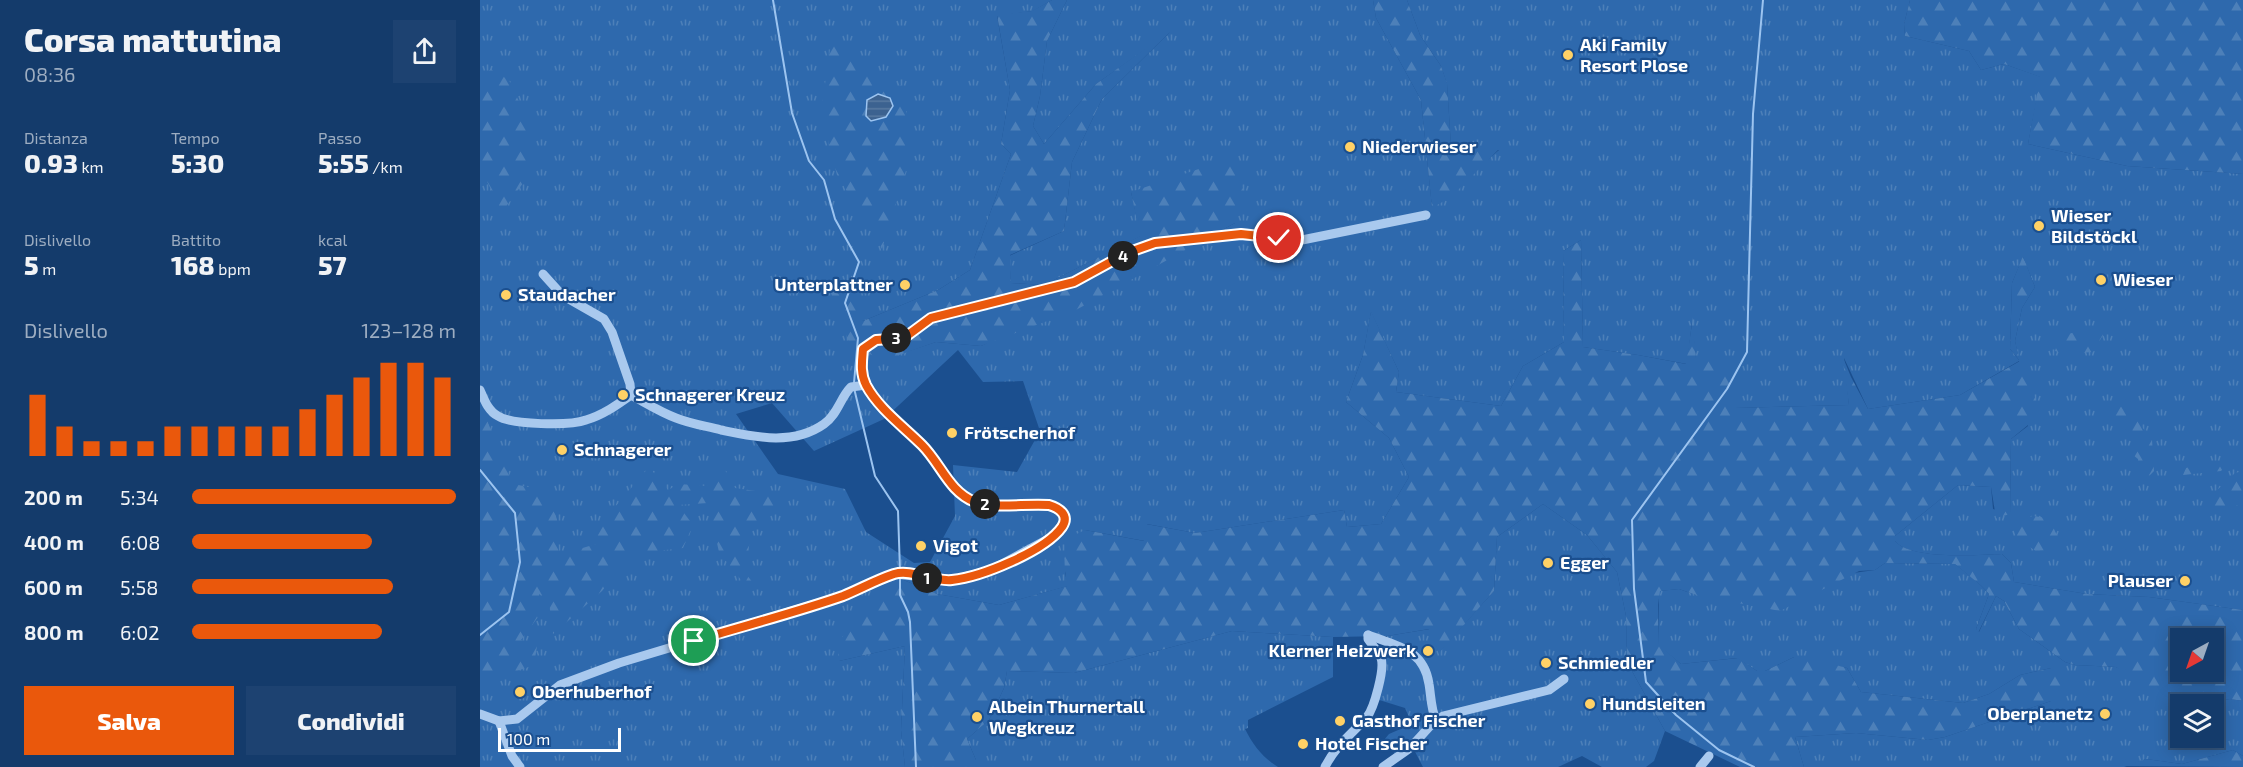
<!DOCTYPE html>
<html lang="it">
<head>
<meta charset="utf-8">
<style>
	:root { --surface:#143b6b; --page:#1d4271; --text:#f1f3f6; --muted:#9dadc1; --line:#33557e; --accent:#ea580c }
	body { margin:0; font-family:"Exo 2",sans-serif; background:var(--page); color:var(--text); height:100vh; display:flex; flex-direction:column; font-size:22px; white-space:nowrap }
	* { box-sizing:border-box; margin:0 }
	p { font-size:20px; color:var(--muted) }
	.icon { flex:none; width:33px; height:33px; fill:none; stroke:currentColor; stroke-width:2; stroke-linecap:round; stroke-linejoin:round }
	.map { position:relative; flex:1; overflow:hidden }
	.drawer { display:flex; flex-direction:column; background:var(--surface); width:480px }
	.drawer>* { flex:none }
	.needle { width:39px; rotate:220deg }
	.fabs { position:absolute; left:1690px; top:628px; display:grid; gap:12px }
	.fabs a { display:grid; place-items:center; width:54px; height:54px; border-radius:0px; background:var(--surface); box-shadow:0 3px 15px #0003,0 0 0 2px var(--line); font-size:30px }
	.scale { position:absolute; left:18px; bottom:15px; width:123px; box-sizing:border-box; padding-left:6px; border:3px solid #fff; border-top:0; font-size:16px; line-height:21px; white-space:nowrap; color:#fff; -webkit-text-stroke:4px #1b4f8f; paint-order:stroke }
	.pin { position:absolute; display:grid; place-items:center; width:51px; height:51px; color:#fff; margin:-26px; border:3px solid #fff; border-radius:50%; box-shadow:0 2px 6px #0007 }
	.km { position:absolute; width:30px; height:30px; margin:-15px; border-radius:50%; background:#222; color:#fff; font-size:16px; line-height:30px; text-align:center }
	.round { display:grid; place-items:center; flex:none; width:63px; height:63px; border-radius:0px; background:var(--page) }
	.overview { display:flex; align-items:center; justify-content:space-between; height:102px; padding:0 24px }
	h1 { font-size:33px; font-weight:800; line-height:45px }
	.metrics { display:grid; grid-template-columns:repeat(3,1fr); gap:9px; height:102px; padding:6px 24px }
	.metrics div { display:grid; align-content:center }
	.metrics b { font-size:26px; font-weight:800 }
	.metrics small { font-size:16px; font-weight:400 }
	.metrics p { font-size:16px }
	.chart { height:168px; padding:12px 24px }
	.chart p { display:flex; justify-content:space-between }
	.chart svg { width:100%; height:108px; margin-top:6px; stroke:var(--accent); stroke-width:6 }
	.cta { display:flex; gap:12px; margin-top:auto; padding:12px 24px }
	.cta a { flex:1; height:69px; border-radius:0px; background:var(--accent); color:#fff; font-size:24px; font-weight:800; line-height:69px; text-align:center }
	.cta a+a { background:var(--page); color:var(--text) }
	ul { padding:0 24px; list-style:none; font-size:20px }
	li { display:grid; grid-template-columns:96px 72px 1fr; align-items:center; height:45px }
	li i { height:15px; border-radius:8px; background:var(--accent) }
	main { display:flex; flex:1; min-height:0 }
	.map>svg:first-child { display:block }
</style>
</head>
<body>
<main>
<section class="drawer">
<div class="overview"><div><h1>Corsa mattutina</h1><p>08:36</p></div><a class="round"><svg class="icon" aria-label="share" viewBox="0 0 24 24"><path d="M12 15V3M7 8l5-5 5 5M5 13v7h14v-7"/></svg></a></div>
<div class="metrics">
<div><p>Distanza</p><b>0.93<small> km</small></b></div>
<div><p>Tempo</p><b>5:30</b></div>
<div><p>Passo</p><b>5:55<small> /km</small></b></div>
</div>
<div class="metrics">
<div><p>Dislivello</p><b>5<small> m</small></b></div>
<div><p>Battito</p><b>168<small> bpm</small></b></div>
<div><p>kcal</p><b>57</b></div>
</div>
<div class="chart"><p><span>Dislivello</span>123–128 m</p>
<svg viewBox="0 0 160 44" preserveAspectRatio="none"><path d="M5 44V19M15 44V32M25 44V38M35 44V38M45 44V38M55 44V32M65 44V32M75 44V32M85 44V32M95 44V32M105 44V25M115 44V19M125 44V12M135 44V6M145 44V6M155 44V12"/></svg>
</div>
<ul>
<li><b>200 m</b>5:34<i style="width:100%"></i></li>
<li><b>400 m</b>6:08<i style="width:68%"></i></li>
<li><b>600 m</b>5:58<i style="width:76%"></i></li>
<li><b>800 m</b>6:02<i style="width:72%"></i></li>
</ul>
<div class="cta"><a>Salva</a><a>Condividi</a></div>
</section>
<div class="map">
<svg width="1763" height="767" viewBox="0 0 1763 767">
	<defs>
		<pattern id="grass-tufts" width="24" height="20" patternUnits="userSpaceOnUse" patternTransform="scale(1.5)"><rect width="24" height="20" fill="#2e69ad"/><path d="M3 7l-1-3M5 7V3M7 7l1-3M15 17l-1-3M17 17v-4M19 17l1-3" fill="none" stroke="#4d80b9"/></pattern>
		<pattern id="forest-firs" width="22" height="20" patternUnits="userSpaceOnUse" patternTransform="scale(1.5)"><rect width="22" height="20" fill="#2e69ad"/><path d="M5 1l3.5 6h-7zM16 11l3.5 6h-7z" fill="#4d80b9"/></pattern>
		<pattern id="water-rules" width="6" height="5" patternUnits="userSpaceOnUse" patternTransform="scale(1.5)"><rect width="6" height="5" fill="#3c6290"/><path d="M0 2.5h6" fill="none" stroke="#597aa1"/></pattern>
	</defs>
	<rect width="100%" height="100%" fill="#1b4f8f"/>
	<g fill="url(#grass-tufts)" fill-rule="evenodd">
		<path d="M0,0H572L553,11L517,16L530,90L521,144L531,154L490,270L458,290L383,321L351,293L402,360L456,342L501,346L697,254L755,223L651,192L661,236L564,285L531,283L529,256L584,231L592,162L622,99L690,32L616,84L564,144L553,126L560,96L567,41L587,0H893L896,18L941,100L952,207L1019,150L971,146L967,84L961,66L940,35L927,0H1430L1424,24L1425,36L1489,51L1501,70L1524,64L1561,77L1548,144L1647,166L1763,174V610L1669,597L1607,594L1534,582L1531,563L1522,554C1498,555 1430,560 1415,541V536L1478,485L1511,487L1513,509L1530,514L1531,439L1548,426L1539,361L1480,395L1388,409L1364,358L1369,405L1255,408L1216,358L1212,322L1207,364L1158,355L1103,347L1101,240L1083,251L1084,342L1043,366L1021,406L916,392L919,372L891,312L883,355L866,402L909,438L929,477L901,524L867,527L864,510L715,533L667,524L665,541L605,530L585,573L588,586L519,605L457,594L414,576L359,661L425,646L421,730L425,767H0ZM1543,257L1555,287L1542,308L1535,341L1539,360L1530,349L1532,283ZM478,350L503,382L543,381L560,431L537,472L473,465L475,516L450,562L434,563L386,532L365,489L298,474L256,414L292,403L334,451L404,419Z"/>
		<path d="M1063,504L1107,535L1137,572L1146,616L1147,662L1185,731L1174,761L1166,767H1122L1102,756L1078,767H943L931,744L916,755L904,740L909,734L932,724L925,708L896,699L905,667L907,636L950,629L959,652L1014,591L1017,537Z"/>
		<path d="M1405,563L1475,564C1487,574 1500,583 1509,594L1496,629L1499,632L1516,596L1524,601L1539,629L1585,662L1595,665L1636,667L1721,703L1750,699L1763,701V756L1753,750L1702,764L1666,759L1644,767H1324L1315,737L1376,733L1448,740L1465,737L1571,701V668L1540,675L1509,694L1483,703L1381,692L1367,668L1314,657L1285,671H1277L1257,658L1201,664L1178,645L1179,591L1199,589L1216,595L1395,570ZM1701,705H1734V738H1701Z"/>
		<path d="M752,631L853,637V677L768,720V728L765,729C773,745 783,758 798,767H496V760L487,739L509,720L524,688L527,671L594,673Z"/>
	</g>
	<g fill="url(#forest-firs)" fill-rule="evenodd">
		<path d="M572,0H587L567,41L560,96L553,126L564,144L616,84L694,28L622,99L592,162L584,231L530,255L531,283L564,285L660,236L651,192L754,157L763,190L755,223L594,311L501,346L456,342L402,361L369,342L351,293L374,289L383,321L458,290L490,270L531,154L521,144L530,90L517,15L552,11Z"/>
		<path d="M893,0H927L940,35L961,66L967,83L971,146L1019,149L971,197L952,208L941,100L896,18Z"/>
		<path d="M1430,0H1763V174L1647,166L1548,144L1560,77L1524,64L1501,70L1489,51L1425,36L1424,24Z"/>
		<path d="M351,42L404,90L422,85L432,151L402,249L357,175L341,112Z"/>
		<path d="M11,69L29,80L53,132L46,179L22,212L0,167V78Z"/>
		<path d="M1101,240L1103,347L1158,355L1206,364L1213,317L1216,358L1258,356L1255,408L1369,405L1362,355L1371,377L1388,409L1480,395L1540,361L1530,349L1532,283L1543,256L1555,287L1542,308L1535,341L1540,361L1552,386L1558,411L1548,425L1531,439L1530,514L1516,518L1511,487L1478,485L1415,536V541C1431,560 1498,555 1522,554L1531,563L1534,582L1607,594L1669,597L1763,610V701L1750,699L1721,703L1663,685L1636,667L1595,665L1585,662L1539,629L1524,601L1516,596L1498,633L1496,629L1509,594C1500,583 1486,574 1475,564L1405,563L1395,570L1379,571L1300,611L1216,595L1199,589L1180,591L1178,605V644L1201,664L1258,658L1277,671H1285L1314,657L1322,656L1367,668L1381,692L1483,703L1509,694L1540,675L1571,668C1581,674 1584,677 1586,688L1571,701L1465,737L1448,740L1376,733L1315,737L1324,767H1260L1185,731L1147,662L1146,616L1137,572L1107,535L1063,504L1017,537L1014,591L959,653L949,629L907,636L853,637L752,631L594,673L527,671L524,688L509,720L487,739L496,760V767H425L421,730L425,646L359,661L357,643L414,576L457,594L519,605L587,586C585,570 582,553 588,538L605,530L664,541L666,524L715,533L864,510L867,527L901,524L929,477L909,438L866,402L883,355L891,311L919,372L916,392L1021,406L1043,366L1084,342L1083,251ZM1701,639H1734V672H1701Z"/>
		<path d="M1616,328L1623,335L1613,352L1585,354L1575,351L1580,336C1592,331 1604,334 1616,328Z"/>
		<path d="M0,403L33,484L74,492L79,555L116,544L119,526L169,467L188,490L199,484L227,486L240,461L255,488L309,496L271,531L267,562L263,570L273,583L269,590L239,552L228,503L198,505L213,525L203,548L151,554L122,591L73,634L69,602L59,594L58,617L41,640L57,646L54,665L0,684Z"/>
		<path d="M1650,406L1660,408L1656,419L1672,440L1674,471L1667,478L1659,479L1658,459L1653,455L1658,436L1644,423L1620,411L1623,408Z"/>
		<path d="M1736,461L1746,465L1741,471L1703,475L1706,468L1712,466L1724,468L1727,463Z"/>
		<path d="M1763,471V504L1735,511L1731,496L1755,473Z"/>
		<path d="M1553,516L1568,518L1578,537L1571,550L1556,551L1537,539L1534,526L1536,520Z"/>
		<path d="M1753,750L1763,756V767L1643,766L1666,759L1702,764Z"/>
	</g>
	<path fill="url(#water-rules)" stroke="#9cc4f0" stroke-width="1.5" d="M398,94L410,98L413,106L406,117L391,121L386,116L387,100Z"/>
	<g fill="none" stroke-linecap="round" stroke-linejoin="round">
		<g stroke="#9cc4f0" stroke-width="2">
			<path d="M293,0L312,113L329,161L344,180L355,219L379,262L365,303L378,338L374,383"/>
			<path d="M374,388L395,476L418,511L420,571"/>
			<path d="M0,470L35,513L40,562L29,612L0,635"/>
			<path d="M420,577V595L428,612L430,622L436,767"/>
			<path d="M1274,767L1239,750L1196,715L1166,682L1154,589L1152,520L1247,389L1267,352L1273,114L1283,0"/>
		</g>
		<g stroke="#a9c9ee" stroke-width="9">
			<path d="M63,274L82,295L124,319L132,332L150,384L151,395"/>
			<path d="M0,390C4,399 8,411 18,416C32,425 90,426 106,420C123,415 137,405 151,395C166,403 180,412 196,418C211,424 226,426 241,430C275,437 313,446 344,424C358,414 360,398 371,387L386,385"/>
			<path d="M888,635C917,646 944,649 949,684C951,696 951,709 956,721"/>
			<path d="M0,714L19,721L37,719L80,685L139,663L362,596L415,574L472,580L511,570L572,537L581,529L585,519L579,509C552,499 522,511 496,502C469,492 461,465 443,446C424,426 400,409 386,385C380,373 382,362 383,349L396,340L424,338L451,318L594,282L647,253L675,243L761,234L822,240L946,215"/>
			<path d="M19,721L32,756L40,767"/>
			<path d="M845,767C855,746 872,734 887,717C894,708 905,669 901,658C898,651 892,645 888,639V635"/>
			<path d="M903,767L930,748L951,725L963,716L1069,690L1084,679"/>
			<path d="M1220,767L1229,756"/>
		</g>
	</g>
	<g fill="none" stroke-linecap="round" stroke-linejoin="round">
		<g stroke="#fff" stroke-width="12">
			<path id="route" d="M214,641C263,626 314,613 363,596C380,589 396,580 414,574C432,569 453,582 472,580C501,577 565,551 582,527C590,515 579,508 569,505C547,503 515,509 495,502C469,492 461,464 442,445C423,426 399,409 386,385C380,373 382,361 383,349L396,340L424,338L451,318L594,282L647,253L675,243L761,234L799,238"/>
		</g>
		<use href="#route" stroke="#ea580c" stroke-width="8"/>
	</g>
	<g fill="#ffd166" stroke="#1b4f8f" stroke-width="2">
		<circle cx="1088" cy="55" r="6"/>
		<circle cx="870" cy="147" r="6"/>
		<circle cx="1559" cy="226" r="6"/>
		<circle cx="1621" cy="280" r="6"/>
		<circle cx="425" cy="285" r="6"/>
		<circle cx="26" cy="295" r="6"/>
		<circle cx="143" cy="395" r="6"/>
		<circle cx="472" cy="433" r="6"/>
		<circle cx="82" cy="450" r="6"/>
		<circle cx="441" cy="546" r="6"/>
		<circle cx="1068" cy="563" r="6"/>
		<circle cx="1705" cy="581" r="6"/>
		<circle cx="948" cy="651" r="6"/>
		<circle cx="1066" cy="663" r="6"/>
		<circle cx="40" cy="692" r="6"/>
		<circle cx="1110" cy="704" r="6"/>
		<circle cx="1625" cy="714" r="6"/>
		<circle cx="497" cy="717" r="6"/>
		<circle cx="860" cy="721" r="6"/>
		<circle cx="823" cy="744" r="6"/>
	</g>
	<g text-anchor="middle" stroke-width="4.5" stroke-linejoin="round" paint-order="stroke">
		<g font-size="18" font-weight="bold" fill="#fff" stroke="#1b4f8f" text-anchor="start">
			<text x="1100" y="51">Aki Family<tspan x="1100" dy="21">Resort Plose</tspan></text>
			<text x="882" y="153">Niederwieser</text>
			<text x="1571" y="222">Wieser<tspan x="1571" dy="21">Bildstöckl</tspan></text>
			<text x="1633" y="286">Wieser</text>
			<text x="413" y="291" text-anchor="end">Unterplattner</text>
			<text x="38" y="301">Staudacher</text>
			<text x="155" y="401">Schnagerer Kreuz</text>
			<text x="484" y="439">Frötscherhof</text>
			<text x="94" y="456">Schnagerer</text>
			<text x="453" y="552">Vigot</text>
			<text x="1080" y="569">Egger</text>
			<text x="1693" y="587" text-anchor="end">Plauser</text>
			<text x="936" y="657" text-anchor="end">Klerner Heizwerk</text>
			<text x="1078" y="669">Schmiedler</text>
			<text x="52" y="698">Oberhuberhof</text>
			<text x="1122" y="710">Hundsleiten</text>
			<text x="509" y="713">Albein Thurnertall<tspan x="509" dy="21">Wegkreuz</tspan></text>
			<text x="1613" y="720" text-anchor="end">Oberplanetz</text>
			<text x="872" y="727">Gasthof Fischer</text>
			<text x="835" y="750">Hotel Fischer</text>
		</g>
	</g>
</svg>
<div class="fabs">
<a><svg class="needle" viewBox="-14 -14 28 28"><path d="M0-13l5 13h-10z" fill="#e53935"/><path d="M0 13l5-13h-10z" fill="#9dadc1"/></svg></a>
<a><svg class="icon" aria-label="layers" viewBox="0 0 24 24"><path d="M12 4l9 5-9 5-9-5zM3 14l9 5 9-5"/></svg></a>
</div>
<div class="scale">100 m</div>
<div class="pin" style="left:214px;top:641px;background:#1e9e55"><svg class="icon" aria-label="arrive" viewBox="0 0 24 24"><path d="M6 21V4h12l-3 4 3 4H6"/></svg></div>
<div class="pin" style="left:799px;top:238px;background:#d93025"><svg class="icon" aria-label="check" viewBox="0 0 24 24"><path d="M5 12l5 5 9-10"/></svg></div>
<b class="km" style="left:447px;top:578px">1</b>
<b class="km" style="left:505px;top:504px">2</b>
<b class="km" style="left:416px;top:338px">3</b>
<b class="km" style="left:643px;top:256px">4</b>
</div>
</main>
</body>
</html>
